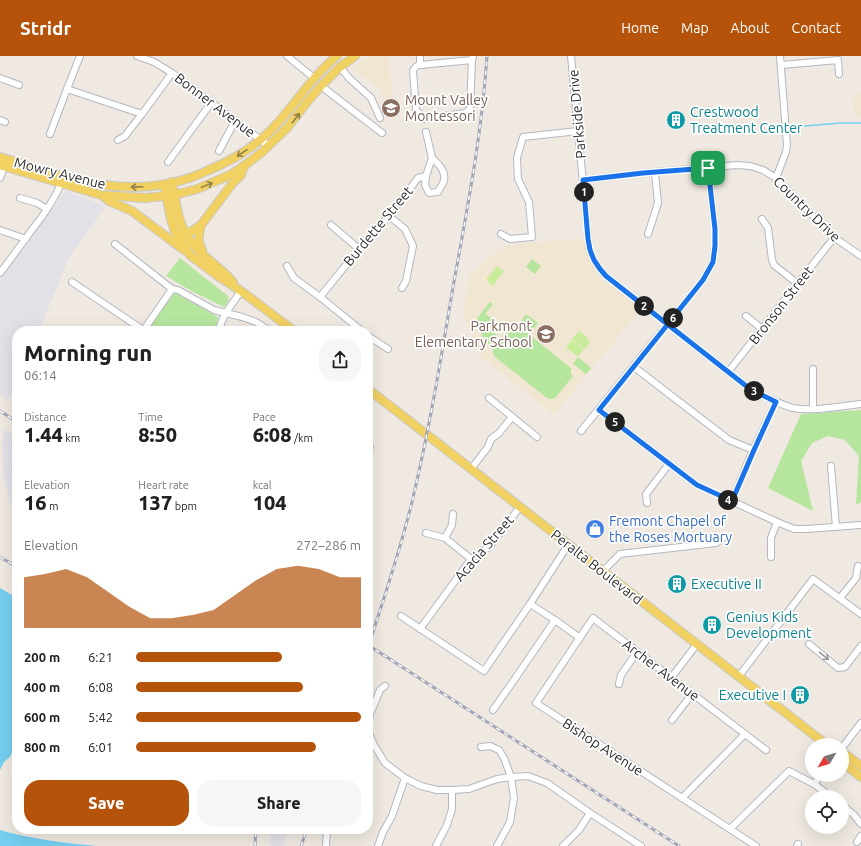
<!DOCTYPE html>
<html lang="en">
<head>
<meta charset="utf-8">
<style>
	:root { --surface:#fff; --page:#f6f6f6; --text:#202124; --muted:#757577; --accent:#b45309 }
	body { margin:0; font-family:Ubuntu,sans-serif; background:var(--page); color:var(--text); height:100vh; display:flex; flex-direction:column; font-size:15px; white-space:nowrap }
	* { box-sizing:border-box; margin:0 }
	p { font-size:13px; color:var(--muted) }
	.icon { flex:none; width:22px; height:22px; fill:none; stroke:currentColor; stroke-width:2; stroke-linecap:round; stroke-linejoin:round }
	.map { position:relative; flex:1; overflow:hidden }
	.drawer { position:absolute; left:12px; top:270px; width:361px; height:508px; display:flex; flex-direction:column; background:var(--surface); border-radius:16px; box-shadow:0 4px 16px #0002 }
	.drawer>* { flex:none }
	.needle { width:26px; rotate:232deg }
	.controls { position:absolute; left:805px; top:682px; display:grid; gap:8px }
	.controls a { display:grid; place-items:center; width:44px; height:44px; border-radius:50%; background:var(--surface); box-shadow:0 4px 16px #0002; font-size:20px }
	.pin { position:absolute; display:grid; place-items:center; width:34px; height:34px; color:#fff; margin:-17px; border-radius:8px; box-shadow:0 2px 6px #0006 }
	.km { position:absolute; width:20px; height:20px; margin:-10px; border-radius:50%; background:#222; color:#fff; font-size:11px; line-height:20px; text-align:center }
	.round { display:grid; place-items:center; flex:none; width:42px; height:42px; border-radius:16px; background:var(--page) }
	.summary { display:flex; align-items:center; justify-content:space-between; height:68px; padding:0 12px }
	h1 { font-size:22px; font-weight:800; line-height:30px }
	.metrics { display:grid; grid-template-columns:repeat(3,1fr); gap:6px; height:68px; padding:4px 12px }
	.metrics div { display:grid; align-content:center }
	.metrics b { font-size:20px; font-weight:800 }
	.metrics small { font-size:11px; font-weight:400 }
	.metrics p { font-size:11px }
	.chart { height:112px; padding:8px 12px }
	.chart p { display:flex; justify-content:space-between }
	.chart svg { width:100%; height:72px; margin-top:4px; fill:var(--accent); opacity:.7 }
	.cta { display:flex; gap:8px; margin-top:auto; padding:8px 12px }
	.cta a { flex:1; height:46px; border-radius:16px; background:var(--accent); color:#fff; font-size:16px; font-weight:800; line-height:46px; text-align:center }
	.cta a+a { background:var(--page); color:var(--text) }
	ul { padding:0 12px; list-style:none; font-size:13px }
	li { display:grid; grid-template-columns:64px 48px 1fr; align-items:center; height:30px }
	li i { height:10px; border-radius:5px; background:var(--accent) }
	header { display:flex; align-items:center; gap:24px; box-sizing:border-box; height:56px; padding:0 20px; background:var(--accent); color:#fff }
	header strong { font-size:19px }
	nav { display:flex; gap:22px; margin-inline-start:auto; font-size:14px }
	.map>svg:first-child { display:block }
</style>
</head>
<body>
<header>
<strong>Stridr</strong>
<nav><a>Home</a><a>Map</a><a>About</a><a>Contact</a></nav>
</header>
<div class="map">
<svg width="861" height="790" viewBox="0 0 861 790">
	<rect width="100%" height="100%" fill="#efe9e1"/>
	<g fill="#e3e1e8">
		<path d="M65,135L106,150L69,201L39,275H17V327L8,344L0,339V224Z"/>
		<path d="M4,373L17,381V462L9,442L5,426L3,413L2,390Z"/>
		<path d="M269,773H288L283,790H271L270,785Z"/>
	</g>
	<g fill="#f0e6d1">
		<path d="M370,0H389L395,70L381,34L352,12Z"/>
		<path d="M861,35V61L854,60L853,42Z"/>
		<path d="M584,182L585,191L589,204L596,215L608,227L641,253L554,359L480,300L463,256L470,219L502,191L508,189Z"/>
	</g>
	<g fill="#b6e59e">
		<path d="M180,202L228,240C230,245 227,247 224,251L193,236L166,220Z"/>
		<path d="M532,203L541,210L535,218L526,211Z"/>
		<path d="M175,237L218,261L215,275H147L160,256Z"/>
		<path d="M490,246L493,248L485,258L492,263L486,271L498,280V281L493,288L491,289L485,285L477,269L476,265L479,260Z"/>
		<path d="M526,258L538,267L533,274L521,265Z"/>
		<path d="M518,270L571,312C572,315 569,317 573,320L556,341C553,343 551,344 547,342L495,301C493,298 492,296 494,292L510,272L511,271L514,272Z"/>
		<path d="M578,301L591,312L586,318L573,308Z"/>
		<path d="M861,354V446L856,449L859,400L845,384L828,380L812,387L801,405L813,455L768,432L801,358Z"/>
	</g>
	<g fill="#c9ec9a">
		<path d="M497,210L504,215L493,230L486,224Z"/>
		<path d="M579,275L588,282L587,283L590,286L585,293L572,283Z"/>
		<path d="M572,284L584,293L578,301L566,291Z"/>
	</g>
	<g fill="#75cff0">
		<path d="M0,532L17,542V689L12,696L10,701L4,706L0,714Z"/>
		<path d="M0,774C32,783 64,787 97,790H0Z"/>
	</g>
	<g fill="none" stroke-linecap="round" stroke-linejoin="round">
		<path stroke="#75cff0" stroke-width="1.5" d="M793,71L841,67H861"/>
		<g stroke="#b4b7c1" stroke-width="8">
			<g id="minor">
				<path d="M137,0L154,6L172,17L269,90"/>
				<path d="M287,0L314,22"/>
				<path d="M420,0V9"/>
				<path d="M571,0L589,191C592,203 598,212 606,220L750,333C764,340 778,348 793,352C811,356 842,350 861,348"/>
				<path d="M472,4L420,9C417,9 414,12 413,15L416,54L424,63L465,57L470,53L472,4L473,0"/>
				<path d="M782,9L838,4L839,18"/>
				<path d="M340,11L349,22L371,42L380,62"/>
				<path d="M0,22L19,29"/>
				<path d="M321,30L382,77"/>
				<path d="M67,33L142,58"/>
				<path d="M0,64L5,66"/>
				<path d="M426,76L432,102L426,120L425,129L429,137L438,136C439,133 442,130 443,127C448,117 439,108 432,102"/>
				<path d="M50,78L67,33L80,0"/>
				<path d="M118,84L125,80L142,58L172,17"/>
				<path d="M219,95L235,65"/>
				<path d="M168,106L211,47"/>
				<path d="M0,122L6,107"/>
				<path d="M776,122L786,96L787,89L780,0"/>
				<path d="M583,124L643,117L737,109L750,110L763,114L776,122L835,182L861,200"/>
				<path d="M20,142L37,147L47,153"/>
				<path d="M389,160L405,173L413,190L406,225L402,232"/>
				<path d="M762,163L768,172L772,204L774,209L798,228"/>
				<path d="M331,169L359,193"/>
				<path d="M0,174L26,183"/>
				<path d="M501,178L510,183L532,181L529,146L518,123L517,102L523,81L578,75"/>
				<path d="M648,178L658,147L655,117"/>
				<path d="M115,188L172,233L178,234L214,254L242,261L256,266L270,275"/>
				<path d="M287,210L294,222L320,241L362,275"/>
				<path d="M0,217C14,199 27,180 41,162C49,150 58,138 62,124"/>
				<path d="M72,226L143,274"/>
				<path d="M320,241L359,193L389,160L418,122L426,120"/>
				<path d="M746,260L762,273"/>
				<path d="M143,275L172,233"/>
				<path d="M218,275L225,258L241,235"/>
				<path d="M368,280L388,293"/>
				<path d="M634,311L729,384L753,394"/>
				<path d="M813,313V353"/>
				<path d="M728,316L829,188L835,182"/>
				<path d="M489,342L537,381"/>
				<path d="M599,354L697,429L777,466L794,473H806L861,469"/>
				<path d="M581,375L703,224L713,206L715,190V173L708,112"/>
				<path d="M368,389L370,391"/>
				<path d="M831,410L836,471"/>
				<path d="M471,413L488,391L491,383L499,377L512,361"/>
				<path d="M732,445L753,394L776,346"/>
				<path d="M647,447L646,438L669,408"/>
				<path d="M426,477L445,482L471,503"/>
				<path d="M445,482L452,469L453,458"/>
				<path d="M771,501V482L777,466"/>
				<path d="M603,515L620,498L716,487L724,481"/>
				<path d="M840,542L856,522L858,510"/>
				<path d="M530,548L555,564L580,582"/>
				<path d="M401,560L484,615L530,548L568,489"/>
				<path d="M420,573L471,503L489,491L520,451"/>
				<path d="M809,588L838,612L845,611L861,590"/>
				<path d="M739,620L813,523L861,558"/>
				<path d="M671,622L697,588"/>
				<path d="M619,628L621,619L637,596"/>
				<path d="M493,654L512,627L555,564"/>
				<path d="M672,664L692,638"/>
				<path d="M368,669L370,658L380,634L385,630"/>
				<path d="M368,675L374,689L385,707L405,722L421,730L437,734H452L469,733L497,723L511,721L528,720L547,727L590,757L641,790"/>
				<path d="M481,691L490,690L499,694L504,702L511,721L514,742L510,766L497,790"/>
				<path d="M842,692L861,667"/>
				<path d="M814,728L821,719"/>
				<path d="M682,742L745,678"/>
				<path d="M842,749L854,759L861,768"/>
				<path d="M730,773L789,715L814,728L831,741"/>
				<path d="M857,786L861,780"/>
				<path d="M326,790L327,773"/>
				<path d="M378,790L383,776L392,760L405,722"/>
				<path d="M436,790L447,769L452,753V734"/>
				<path d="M563,790L579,774L590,757"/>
				<path d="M756,790L536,647L593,562L766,694"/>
				<path d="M797,790L798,788"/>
			</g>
		</g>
		<g stroke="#c9c9c9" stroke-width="10">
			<g id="major">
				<path d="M0,101C43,115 87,131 133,131C159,131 186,125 209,114C231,105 251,93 268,77C279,67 287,56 296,45C308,29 321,13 337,0"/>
				<path d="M0,109L101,139L145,142L174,139L197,133L230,119L244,110L262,96L287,72L307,46L321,30L340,11L355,0"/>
				<path d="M172,126C176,144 177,164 187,180C195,194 210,204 222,215C226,218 229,222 233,226"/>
				<path d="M164,128L171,163L175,176L180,184L190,199L218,220L241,235L294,275"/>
				<path d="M104,141L109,145L132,155L184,194"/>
				<path d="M201,169C199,179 197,185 202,194"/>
				<path d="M182,178L186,179L201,169L232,128L241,119L244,110"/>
				<path d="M368,333L827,689"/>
				<path d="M842,698H845L861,710"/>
				<path d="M842,706L861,721"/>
			</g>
		</g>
		<use href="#minor" stroke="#fff" stroke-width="6"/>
		<use href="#major" stroke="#f2d163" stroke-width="8"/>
		<g stroke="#a3a6b8" stroke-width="3">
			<g id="rail">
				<path d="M0,355L17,366"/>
				<path d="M0,501L17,511"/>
				<path d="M368,589L679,790"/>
				<path d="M368,591C384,543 400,495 412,446C429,375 441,303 453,231C467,154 482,78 487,0"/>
				<path d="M255,790L256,773"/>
				<path d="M301,790L307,773"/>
			</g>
		</g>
		<use href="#rail" stroke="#fff" stroke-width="1.5" stroke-dasharray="4.5" stroke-linecap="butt"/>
	</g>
	<defs><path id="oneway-shaft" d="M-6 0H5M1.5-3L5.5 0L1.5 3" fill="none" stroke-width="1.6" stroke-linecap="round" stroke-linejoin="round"/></defs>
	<g stroke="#908048">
		<use href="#oneway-shaft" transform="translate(296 62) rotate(-53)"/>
		<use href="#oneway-shaft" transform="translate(242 97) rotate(146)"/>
		<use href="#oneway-shaft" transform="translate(207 129) rotate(-22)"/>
		<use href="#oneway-shaft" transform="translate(137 131) rotate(178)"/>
	</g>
	<use stroke="#969696" href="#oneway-shaft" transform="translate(824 600) rotate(39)"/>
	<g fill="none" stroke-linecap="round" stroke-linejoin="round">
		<g stroke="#fff" stroke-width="8">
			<path id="route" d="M708,112L643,117L583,124L588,183L590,194L594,204L600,213L606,220L750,333L776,346L754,394L732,445L697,429L599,354L664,273L671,264L703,224L713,206L715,190V173L708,112"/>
		</g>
		<use href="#route" stroke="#1a73e8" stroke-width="5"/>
	</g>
	<defs>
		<g id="school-disc" transform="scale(1)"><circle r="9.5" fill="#8d6e63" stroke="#fff"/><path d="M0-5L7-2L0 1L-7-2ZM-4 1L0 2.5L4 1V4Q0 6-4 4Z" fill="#fff"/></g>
		<g id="building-disc" transform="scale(1)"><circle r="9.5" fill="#0f9aa8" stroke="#fff"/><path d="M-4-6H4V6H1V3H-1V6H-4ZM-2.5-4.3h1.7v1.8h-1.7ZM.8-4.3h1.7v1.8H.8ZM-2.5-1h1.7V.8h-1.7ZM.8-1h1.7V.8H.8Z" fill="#fff"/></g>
		<g id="shop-disc" transform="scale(1)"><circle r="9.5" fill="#3f7fe0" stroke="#fff"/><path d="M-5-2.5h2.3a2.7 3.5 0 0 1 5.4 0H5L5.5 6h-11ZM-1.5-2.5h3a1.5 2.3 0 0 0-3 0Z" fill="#fff"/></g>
	</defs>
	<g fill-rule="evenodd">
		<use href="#school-disc" x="391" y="52"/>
		<use href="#building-disc" x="676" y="64"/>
		<use href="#school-disc" x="546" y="278"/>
		<use href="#shop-disc" x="595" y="473"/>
		<use href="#building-disc" x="677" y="528"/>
		<use href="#building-disc" x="712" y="569"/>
		<use href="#building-disc" x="800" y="639"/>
	</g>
	<g text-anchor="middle" stroke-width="3.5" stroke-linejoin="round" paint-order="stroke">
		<g font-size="14" fill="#785e54" stroke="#fff" text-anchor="start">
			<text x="405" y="49">Mount Valley<tspan x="405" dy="16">Montessori</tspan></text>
			<text x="532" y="275" text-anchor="end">Parkmont<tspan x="532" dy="16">Elementary School</tspan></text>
		</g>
		<g font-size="14" fill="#2e2e2e" stroke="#fff">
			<text transform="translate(215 49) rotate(37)" y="5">Bonner Avenue</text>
			<text transform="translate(577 58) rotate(-95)" y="5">Parkside Drive</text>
			<text transform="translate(60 117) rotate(14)" y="5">Mowry Avenue</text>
			<text transform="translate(807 153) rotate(44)" y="5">Country Drive</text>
			<text transform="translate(378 170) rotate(-50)" y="5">Burdette Street</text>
			<text transform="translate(781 249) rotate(-52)" y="5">Bronson Street</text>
			<text transform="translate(484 492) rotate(-49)" y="5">Acacia Street</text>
			<text transform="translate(597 511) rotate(38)" y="5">Peralta Boulevard</text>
			<text transform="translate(661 614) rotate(37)" y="5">Archer Avenue</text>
			<text transform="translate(603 691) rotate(33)" y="5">Bishop Avenue</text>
		</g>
		<g font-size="14" fill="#0d838f" stroke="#fff" text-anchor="start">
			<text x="690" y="61">Crestwood<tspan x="690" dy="16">Treatment Center</tspan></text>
			<text x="691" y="533">Executive II</text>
			<text x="726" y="566">Genius Kids<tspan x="726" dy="16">Development</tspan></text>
			<text x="786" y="644" text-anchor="end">Executive I</text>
		</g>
		<g font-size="14" fill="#366cbe" stroke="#fff" text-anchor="start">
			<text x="609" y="470">Fremont Chapel of<tspan x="609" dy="16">the Roses Mortuary</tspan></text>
		</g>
	</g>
</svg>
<div class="controls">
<a><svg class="needle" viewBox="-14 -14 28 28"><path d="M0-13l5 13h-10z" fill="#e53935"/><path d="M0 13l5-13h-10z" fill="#757577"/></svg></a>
<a><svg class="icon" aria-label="locate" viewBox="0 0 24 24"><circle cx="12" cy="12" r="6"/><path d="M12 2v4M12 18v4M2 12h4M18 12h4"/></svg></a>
</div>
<div class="pin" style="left:708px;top:112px;background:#1e9e55"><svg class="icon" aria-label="arrive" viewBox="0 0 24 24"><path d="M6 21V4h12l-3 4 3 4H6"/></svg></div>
<b class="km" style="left:584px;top:136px">1</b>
<b class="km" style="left:644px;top:250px">2</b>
<b class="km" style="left:754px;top:335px">3</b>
<b class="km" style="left:728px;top:444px">4</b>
<b class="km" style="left:615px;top:366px">5</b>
<b class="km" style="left:673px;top:262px">6</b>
<section class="drawer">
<div class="summary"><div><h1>Morning run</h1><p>06:14</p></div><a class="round"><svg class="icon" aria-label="share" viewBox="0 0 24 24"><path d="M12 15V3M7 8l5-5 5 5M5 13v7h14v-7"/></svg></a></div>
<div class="metrics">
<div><p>Distance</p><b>1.44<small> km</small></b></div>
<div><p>Time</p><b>8:50</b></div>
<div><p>Pace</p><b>6:08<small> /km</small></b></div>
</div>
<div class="metrics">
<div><p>Elevation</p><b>16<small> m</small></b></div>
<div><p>Heart rate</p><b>137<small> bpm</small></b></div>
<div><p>kcal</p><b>104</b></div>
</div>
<div class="chart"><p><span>Elevation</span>272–286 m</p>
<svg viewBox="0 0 160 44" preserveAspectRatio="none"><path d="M0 44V13L10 11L20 8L30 13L40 22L50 31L60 38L70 38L80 36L90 33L100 24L110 15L120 8L130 6L140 8L150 13L160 13V44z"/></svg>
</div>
<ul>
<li><b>200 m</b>6:21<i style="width:65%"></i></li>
<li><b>400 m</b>6:08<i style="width:74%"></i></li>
<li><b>600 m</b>5:42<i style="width:100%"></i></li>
<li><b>800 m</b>6:01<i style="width:80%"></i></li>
</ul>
<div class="cta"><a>Save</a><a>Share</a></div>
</section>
</div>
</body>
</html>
